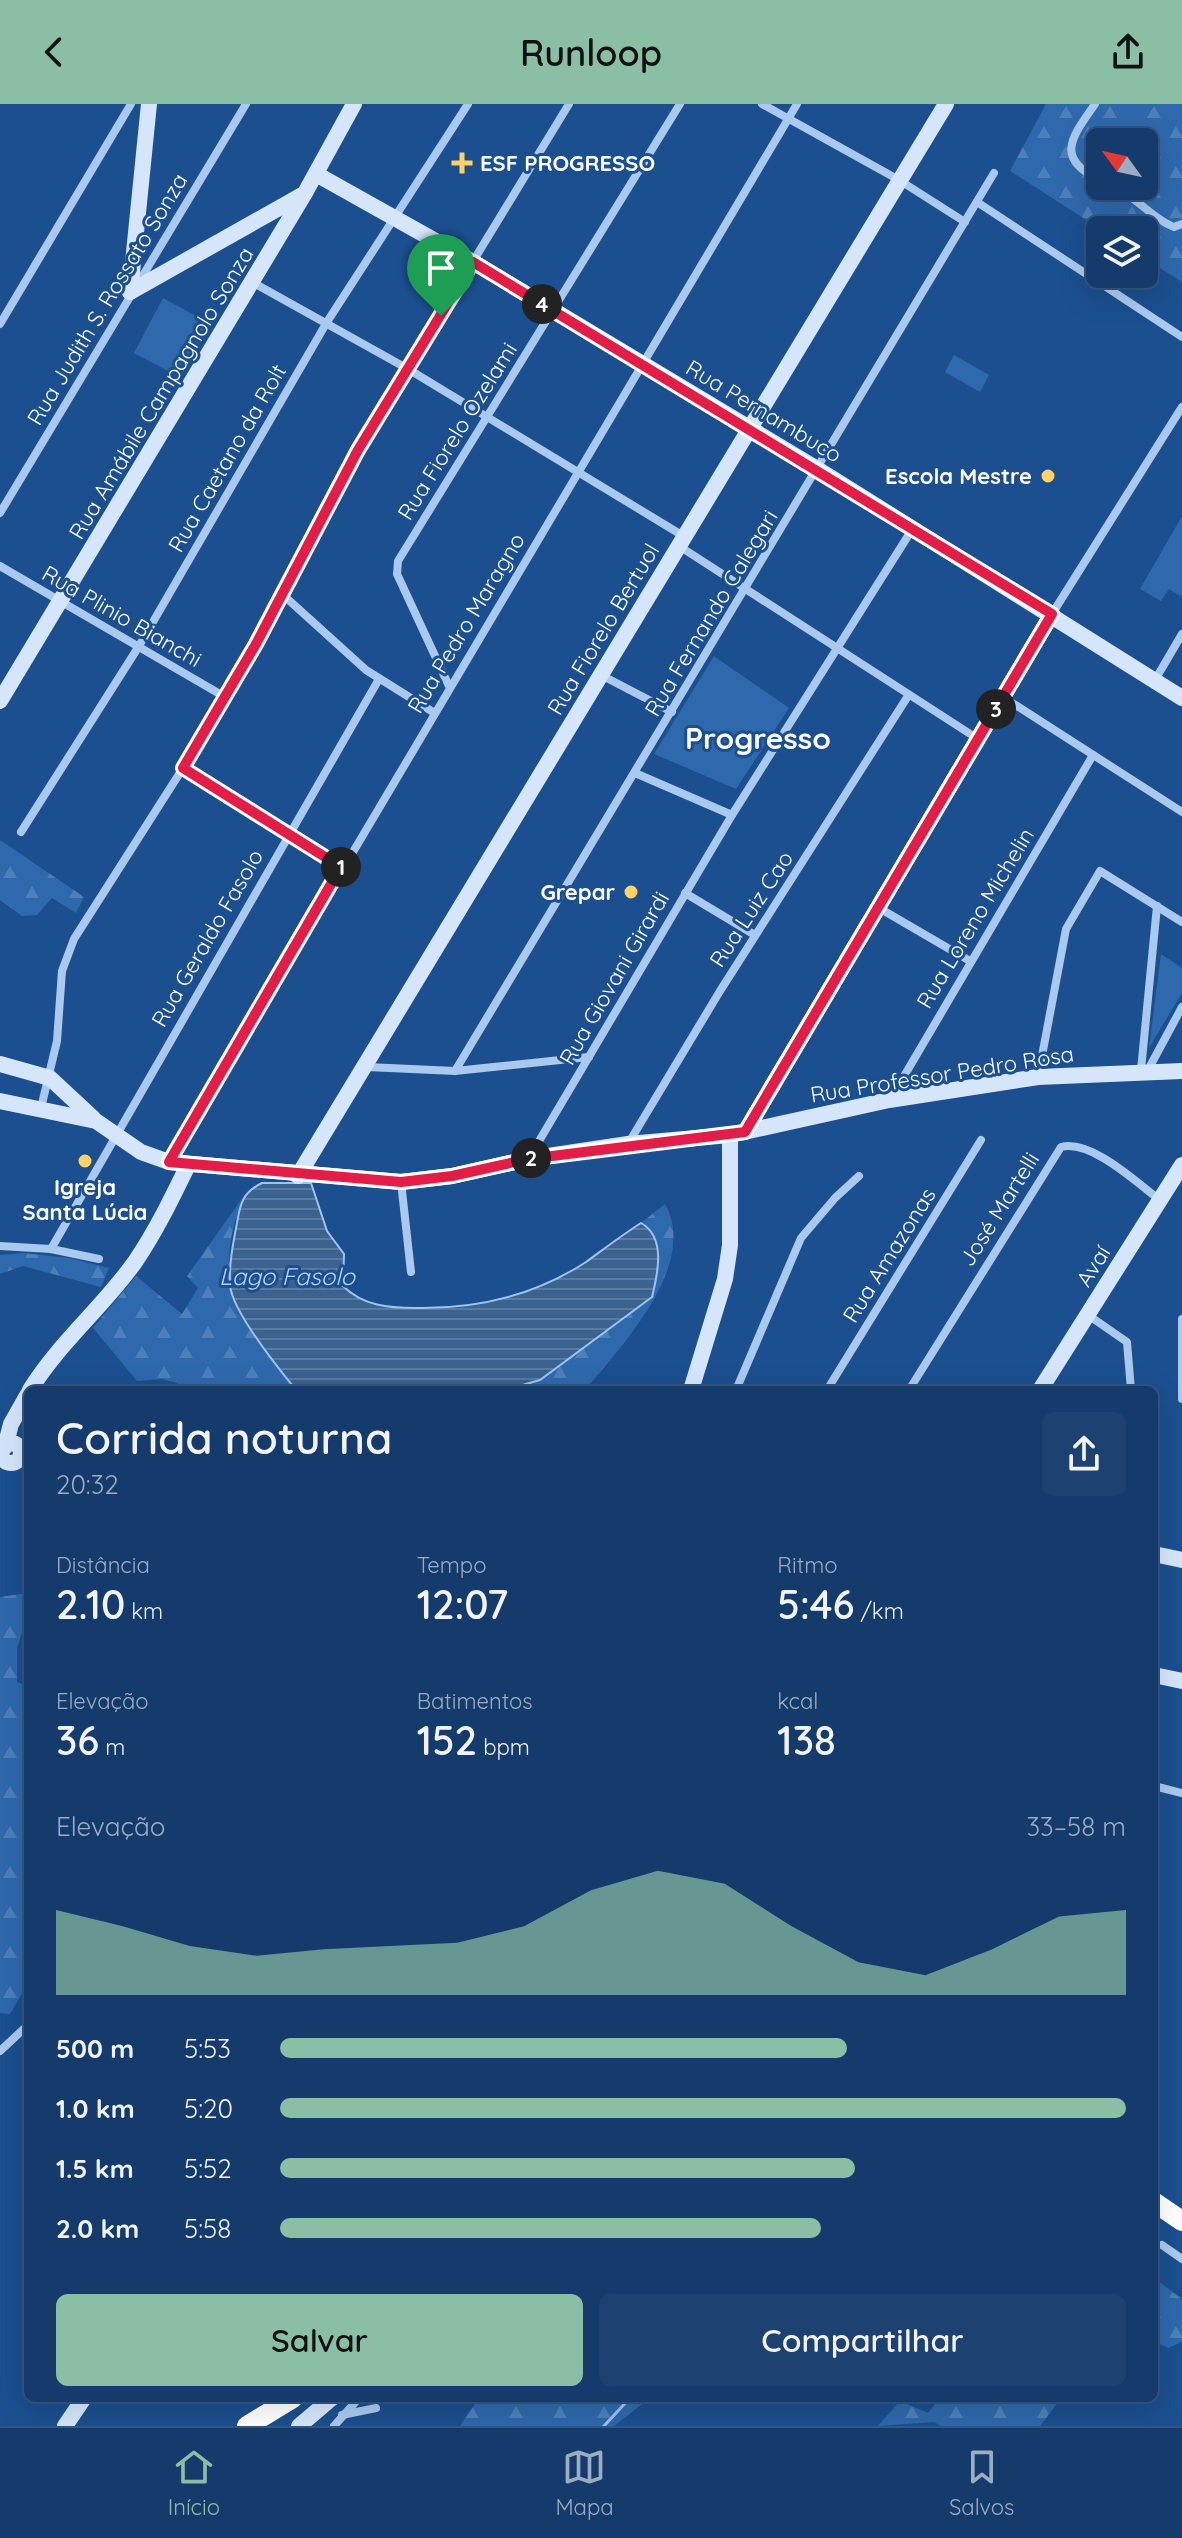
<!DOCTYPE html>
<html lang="pt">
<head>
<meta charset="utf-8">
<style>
	:root { --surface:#143b6b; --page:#1d4271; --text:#f1f3f6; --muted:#9dadc1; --line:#33557e; --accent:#8abfa5 }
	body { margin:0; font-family:Quicksand,sans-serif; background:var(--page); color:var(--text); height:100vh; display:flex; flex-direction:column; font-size:30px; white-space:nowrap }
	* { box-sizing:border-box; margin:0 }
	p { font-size:26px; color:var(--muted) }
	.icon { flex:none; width:44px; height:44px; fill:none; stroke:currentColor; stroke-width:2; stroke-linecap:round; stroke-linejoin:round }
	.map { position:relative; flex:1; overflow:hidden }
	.sheet { position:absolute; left:24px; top:1282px; width:1134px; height:1016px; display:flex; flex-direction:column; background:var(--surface); border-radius:12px; box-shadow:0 8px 32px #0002,0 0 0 2px var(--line) }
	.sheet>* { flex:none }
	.needle { width:52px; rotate:303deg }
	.tools { position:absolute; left:1086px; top:24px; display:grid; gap:16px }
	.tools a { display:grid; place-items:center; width:72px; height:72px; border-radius:12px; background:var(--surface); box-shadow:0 8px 32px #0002,0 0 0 2px var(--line); font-size:40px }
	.pin { position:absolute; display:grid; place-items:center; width:68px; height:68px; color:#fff; margin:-82px -34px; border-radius:50% 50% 50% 0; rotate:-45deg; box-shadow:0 0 8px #0007 }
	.pin .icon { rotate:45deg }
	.km { position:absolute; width:40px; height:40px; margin:-20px; border-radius:50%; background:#222; color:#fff; font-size:22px; line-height:40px; text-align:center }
	.round { display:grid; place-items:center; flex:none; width:84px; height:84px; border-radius:12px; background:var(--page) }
	.overview { display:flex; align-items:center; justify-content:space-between; height:136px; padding:0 32px }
	h1 { font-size:44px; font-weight:600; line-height:60px }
	.figures { display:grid; grid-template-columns:repeat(3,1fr); gap:12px; height:136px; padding:8px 32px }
	.figures div { display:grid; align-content:center }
	.figures b { font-size:40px; font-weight:600 }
	.figures small { font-size:22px; font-weight:400 }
	.figures p { font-size:22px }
	.chart { height:224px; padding:16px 32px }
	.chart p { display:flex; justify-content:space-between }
	.chart svg { width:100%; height:144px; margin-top:8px; fill:var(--accent); opacity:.7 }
	.primary-button { display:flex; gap:16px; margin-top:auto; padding:16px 32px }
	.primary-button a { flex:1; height:92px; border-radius:12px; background:var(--accent); color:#111; font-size:32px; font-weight:600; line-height:92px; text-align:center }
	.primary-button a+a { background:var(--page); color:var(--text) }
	ul { padding:0 32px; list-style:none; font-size:26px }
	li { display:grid; grid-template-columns:128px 96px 1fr; align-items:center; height:60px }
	li i { height:20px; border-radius:10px; background:var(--accent) }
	header { display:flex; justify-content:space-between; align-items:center; height:104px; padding:0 32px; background:var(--accent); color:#111; font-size:36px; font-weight:600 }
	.tab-bar { display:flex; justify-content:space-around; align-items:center; height:112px; border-top:2px solid var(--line); background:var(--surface); font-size:22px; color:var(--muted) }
	.tab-bar a { display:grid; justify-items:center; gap:4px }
	.tab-bar .on { color:var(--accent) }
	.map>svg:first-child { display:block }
</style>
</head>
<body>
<header><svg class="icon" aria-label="back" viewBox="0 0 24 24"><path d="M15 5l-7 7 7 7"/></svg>Runloop<svg class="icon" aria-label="share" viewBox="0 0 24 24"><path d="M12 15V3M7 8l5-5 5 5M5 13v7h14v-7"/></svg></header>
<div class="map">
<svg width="1182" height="2322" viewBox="0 0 1182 2322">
	<defs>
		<pattern id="forest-firs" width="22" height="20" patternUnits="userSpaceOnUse" patternTransform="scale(2)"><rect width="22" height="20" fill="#2e69ad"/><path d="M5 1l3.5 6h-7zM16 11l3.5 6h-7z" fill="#4d80b9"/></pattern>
		<pattern id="water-rules" width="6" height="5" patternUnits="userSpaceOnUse" patternTransform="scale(2)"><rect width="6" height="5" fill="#3c6290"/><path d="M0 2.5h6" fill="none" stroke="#597aa1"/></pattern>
	</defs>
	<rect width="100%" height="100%" fill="#1b4f8f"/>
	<g fill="url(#forest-firs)" fill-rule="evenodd">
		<path d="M1046,0H1182V210V178L1144,154V126H1102L1010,67ZM1100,38H1144V82H1100Z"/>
		<path d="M0,736L84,793L76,809L52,794L37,811L22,812L0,796Z"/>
		<path d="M246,1089C205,1179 246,1217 296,1286H182L177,1279L162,1275L137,1277L93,1224L136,1172L182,1210L198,1184L187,1172Z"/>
		<path d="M665,1100C699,1160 622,1242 585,1286H505L540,1276L652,1193C658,1169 666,1133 641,1119Z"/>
		<path d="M24,1149L69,1154L109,1164L101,1183L23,1162L0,1170V1151Z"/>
		<path d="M28,1489V1510L17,1544V1578L28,1582V1879L10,1910L0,1909V1493Z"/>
		<path d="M1154,2174L1182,2195V2238L1168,2244L1154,2237Z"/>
		<path d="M479,2294H650L614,2322H460Z"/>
		<path d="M940,2294H1058L1059,2297L1040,2322H941L934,2318L878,2322L900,2297L928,2309Z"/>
	</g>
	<g fill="#2e69ad">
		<path d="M163,194L211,220L181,274L134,249Z"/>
		<path d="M954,251L989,271L980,288L945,268Z"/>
		<path d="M1182,412V493L1169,485L1161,497L1140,485Z"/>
		<path d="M714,552L789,604L736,685L654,650Z"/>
		<path d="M1161,850L1182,864V889L1149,944Z"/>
	</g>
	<path fill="url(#water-rules)" stroke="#9cc4f0" stroke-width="2" d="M262,1079H311L327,1127L344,1150L343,1182C363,1202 389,1204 416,1204C476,1205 534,1192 586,1158C604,1145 622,1131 641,1119C666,1133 658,1169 652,1193L540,1276L505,1286H296C278,1264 232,1207 230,1181C229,1159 233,1140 237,1119C240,1100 243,1088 262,1079Z"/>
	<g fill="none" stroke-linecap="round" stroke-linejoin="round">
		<path stroke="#9cc4f0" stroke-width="3" d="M604,2322L630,2294"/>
		<g stroke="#a9c9ee" stroke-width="8">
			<path d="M762,0L899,76L965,118"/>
			<path d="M1095,0C1073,32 1053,54 1100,76"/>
			<path d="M1113,82C1136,92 1152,115 1174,123L1182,120"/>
			<path d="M977,98L1182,233"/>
			<path d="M252,178L408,265L685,433"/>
			<path d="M0,220L131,0"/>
			<path d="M0,409L246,0"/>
			<path d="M679,442L978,635"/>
			<path d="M0,462L225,593"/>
			<path d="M282,490L366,566L433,608"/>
			<path d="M1052,510L1182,303"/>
			<path d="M601,571L672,608"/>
			<path d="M1155,576L1182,530"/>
			<path d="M449,582L397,470L398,457L680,0"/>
			<path d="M1003,593L1182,708"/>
			<path d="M183,664L341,763"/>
			<path d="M635,669L732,711"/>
			<path d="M21,728L139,542L327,218L468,0"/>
			<path d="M685,789L755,831"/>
			<path d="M879,804L970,857"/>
			<path d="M367,963L455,967L589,953"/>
			<path d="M1141,966L1157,802"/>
			<path d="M1148,966L1182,903"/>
			<path d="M455,967L994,69"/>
			<path d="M1038,973L1066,825L1100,767L1182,818"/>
			<path d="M890,996L1093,651"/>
			<path d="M41,1004L57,937L62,867L74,835L183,664L256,540L358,346L569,0"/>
			<path d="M628,1040L720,887L908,592"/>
			<path d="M529,1054L732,711L913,424"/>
			<path d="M169,1058L797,0"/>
			<path d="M401,1078L411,1168"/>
			<path d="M0,1142L51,1145L99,1155"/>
			<path d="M51,1145L379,575"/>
			<path d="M1088,1211L1127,1238L1131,1286"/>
			<path d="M1182,1215V1295"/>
			<path d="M628,1285L637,1286"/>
			<path d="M736,1286L801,1134L835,1094L859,1072"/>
			<path d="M827,1286L981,1036"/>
			<path d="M909,1286L1061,1043C1091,1035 1137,1079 1160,1096"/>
			<path d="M1154,1682L1182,1689"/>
			<path d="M0,1947L28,1921"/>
			<path d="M1162,2141L1182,2155"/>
			<path d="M342,2311L376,2304"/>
			<path d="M334,2322L359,2294"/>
		</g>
		<g stroke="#d6e6fa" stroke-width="16">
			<path d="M316,70L473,158L819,366L1182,594"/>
			<path d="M130,188L304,90"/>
			<path d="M130,188L149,0"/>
			<path d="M0,597L305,89L354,0"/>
			<path d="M0,960L50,974L93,1014"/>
			<path d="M0,997L96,1017L141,1048L169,1058L401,1078L452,1072L528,1055L628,1040L730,1031L889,996L1038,973L1182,967"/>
			<path d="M745,1028L1052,510"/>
			<path d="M298,1072L946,0"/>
			<path d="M30,1286C59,1239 103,1203 135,1158C156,1127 172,1094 188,1061"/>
			<path d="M691,1286L725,1175L730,1141V1031"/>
			<path d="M1040,1286L1182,1061"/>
			<circle cx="11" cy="1349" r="10"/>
			<path d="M5,1343L11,1320L28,1290"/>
			<path d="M1154,1450L1182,1456"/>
			<path d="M1154,1571L1182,1577"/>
			<path d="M65,2322L84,2294"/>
			<path d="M299,2322L332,2294"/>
		</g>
		<g stroke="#fff" stroke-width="20">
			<path d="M1154,2098L1182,2117"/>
			<path d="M247,2322L293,2294"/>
		</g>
	</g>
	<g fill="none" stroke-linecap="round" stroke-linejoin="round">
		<g stroke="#fff" stroke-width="16">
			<path id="route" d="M473,158L1052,510L745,1028L528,1055L452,1072L401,1078L169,1058L341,763L183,664L256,540L358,346Z"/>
		</g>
		<use href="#route" stroke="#e11d48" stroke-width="10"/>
	</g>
	<g fill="#ffd166" stroke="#1b4f8f" stroke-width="3">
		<path d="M458 47h8v8h8v8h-8v8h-8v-8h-8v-8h8z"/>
		<circle cx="1048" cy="372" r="8"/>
		<circle cx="631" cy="788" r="8"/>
		<circle cx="85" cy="1057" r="8"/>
	</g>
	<g text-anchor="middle" stroke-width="6" stroke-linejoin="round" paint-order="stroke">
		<g font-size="22" font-weight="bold" fill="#fff" stroke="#1b4f8f" text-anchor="end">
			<text x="480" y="67" text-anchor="start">ESF PROGRESSO</text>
			<text x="1032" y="380">Escola Mestre</text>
			<text x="615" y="796">Grepar</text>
			<text x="85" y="1091" text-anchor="middle">Igreja<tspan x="85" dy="25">Santa Lúcia</tspan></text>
		</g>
		<g font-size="22" fill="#fff" stroke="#1b4f8f">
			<text transform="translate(107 195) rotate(-59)" y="8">Rua Judith S. Rossato Sonza</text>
			<text transform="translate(161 289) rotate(-59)" y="8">Rua Amábile Campagnolo Sonza</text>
			<text transform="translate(764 307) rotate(31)" y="8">Rua Pernambuco</text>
			<text transform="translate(457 327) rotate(-58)" y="8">Rua Fiorelo Ozelami</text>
			<text transform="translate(227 354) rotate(-60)" y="8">Rua Caetano da Rolt</text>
			<text transform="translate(711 509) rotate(-59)" y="8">Rua Fernando Calegari</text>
			<text transform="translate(122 512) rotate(30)" y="8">Rua Plinio Bianchi</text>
			<text transform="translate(466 519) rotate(-59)" y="8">Rua Pedro Maragno</text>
			<text transform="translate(603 525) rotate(-59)" y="8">Rua Fiorelo Bertuol</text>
			<text transform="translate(751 805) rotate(-57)" y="8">Rua Luiz Cao</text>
			<text transform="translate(975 814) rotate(-59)" y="8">Rua Loreno Michelin</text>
			<text transform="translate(207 834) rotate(-60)" y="8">Rua Geraldo Fasolo</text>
			<text transform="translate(614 874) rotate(-60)" y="8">Rua Giovani Girardi</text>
			<text transform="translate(942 970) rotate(-9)" y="8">Rua Professor Pedro Rosa</text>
			<text transform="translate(999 1105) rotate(-58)" y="8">José Martelli</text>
			<text transform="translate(889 1151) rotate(-58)" y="8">Rua Amazonas</text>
			<text transform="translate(1093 1162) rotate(-58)" y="8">Avaí</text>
		</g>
		<g font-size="24" font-style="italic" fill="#b5d3f5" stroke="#1b4f8f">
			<text x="287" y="1181">Lago Fasolo</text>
		</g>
		<g font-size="30" font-weight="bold" fill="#fff" stroke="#1b4f8f">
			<text x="758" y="645">Progresso</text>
		</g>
	</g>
</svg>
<div class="tools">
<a><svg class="needle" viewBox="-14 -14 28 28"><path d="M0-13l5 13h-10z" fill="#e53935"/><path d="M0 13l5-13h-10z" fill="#9dadc1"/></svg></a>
<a><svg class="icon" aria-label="layers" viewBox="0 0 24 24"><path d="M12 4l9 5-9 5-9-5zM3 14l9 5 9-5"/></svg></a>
</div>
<div class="pin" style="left:441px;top:212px;background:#1e9e55"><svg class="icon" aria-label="arrive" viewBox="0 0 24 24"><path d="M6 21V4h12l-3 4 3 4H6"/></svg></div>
<b class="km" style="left:341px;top:763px">1</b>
<b class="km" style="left:531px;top:1054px">2</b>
<b class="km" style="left:996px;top:605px">3</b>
<b class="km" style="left:542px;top:200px">4</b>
<section class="sheet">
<div class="overview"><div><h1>Corrida noturna</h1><p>20:32</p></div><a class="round"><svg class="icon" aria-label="share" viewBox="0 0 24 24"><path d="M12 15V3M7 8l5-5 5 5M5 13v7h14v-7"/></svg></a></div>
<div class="figures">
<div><p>Distância</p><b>2.10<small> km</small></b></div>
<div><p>Tempo</p><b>12:07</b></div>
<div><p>Ritmo</p><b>5:46<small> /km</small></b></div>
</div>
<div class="figures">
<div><p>Elevação</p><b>36<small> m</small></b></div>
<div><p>Batimentos</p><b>152<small> bpm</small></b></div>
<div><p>kcal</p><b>138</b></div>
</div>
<div class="chart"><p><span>Elevação</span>33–58 m</p>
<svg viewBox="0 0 160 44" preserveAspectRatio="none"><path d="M0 44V18L10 23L20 29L30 32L40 30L50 29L60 28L70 23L80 12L90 6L100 10L110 23L120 34L130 38L140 30L150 20L160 18V44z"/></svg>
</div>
<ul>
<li><b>500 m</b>5:53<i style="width:67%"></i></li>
<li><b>1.0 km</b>5:20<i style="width:100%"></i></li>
<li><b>1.5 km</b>5:52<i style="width:68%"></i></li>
<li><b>2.0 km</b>5:58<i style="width:64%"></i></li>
</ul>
<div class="primary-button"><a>Salvar</a><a>Compartilhar</a></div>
</section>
</div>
<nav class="tab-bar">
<a class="on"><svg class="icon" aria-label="home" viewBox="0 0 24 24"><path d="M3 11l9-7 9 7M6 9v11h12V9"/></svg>Início</a>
<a><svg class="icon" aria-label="map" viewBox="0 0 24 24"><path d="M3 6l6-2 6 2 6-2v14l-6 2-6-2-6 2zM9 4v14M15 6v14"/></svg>Mapa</a>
<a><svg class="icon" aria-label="saved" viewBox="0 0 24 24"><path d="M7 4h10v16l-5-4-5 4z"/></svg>Salvos</a>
</nav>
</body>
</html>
